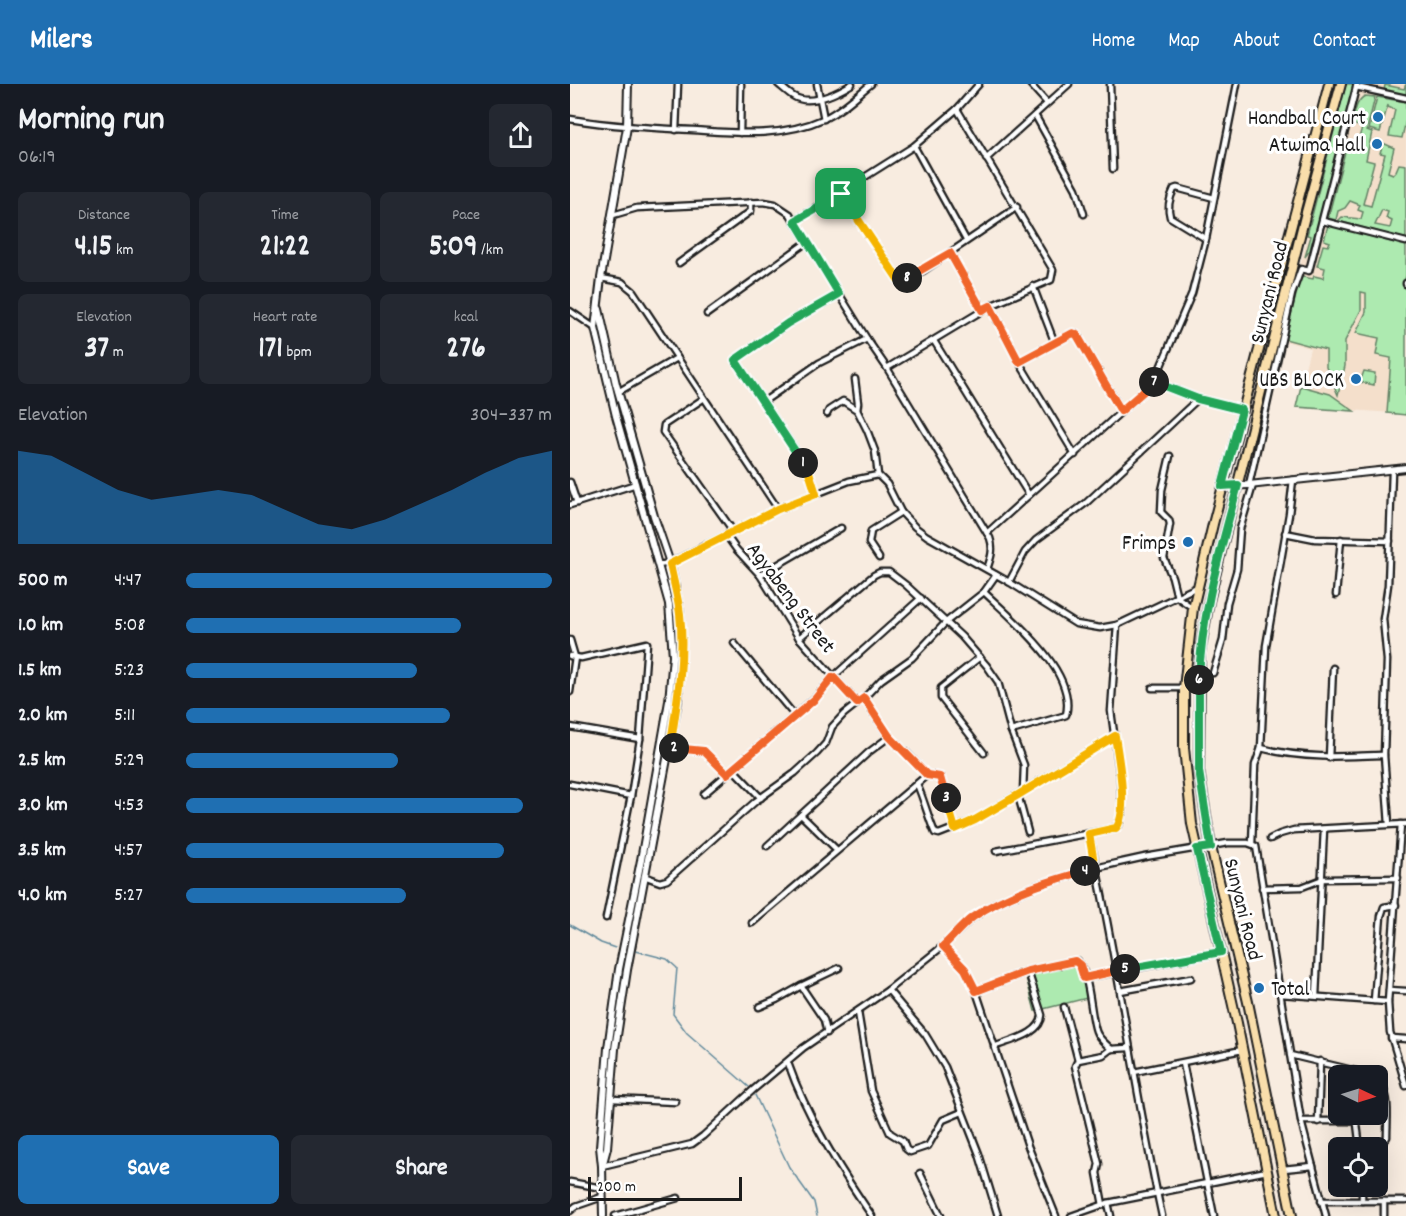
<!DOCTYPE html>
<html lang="en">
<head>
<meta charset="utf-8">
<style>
	:root { --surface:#171b24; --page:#242831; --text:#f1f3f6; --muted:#9ea1a6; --accent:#1f6fb2 }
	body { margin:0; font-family:Dekko,sans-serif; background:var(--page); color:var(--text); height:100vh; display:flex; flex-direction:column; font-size:22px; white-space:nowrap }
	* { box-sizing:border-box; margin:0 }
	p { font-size:20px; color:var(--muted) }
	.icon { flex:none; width:33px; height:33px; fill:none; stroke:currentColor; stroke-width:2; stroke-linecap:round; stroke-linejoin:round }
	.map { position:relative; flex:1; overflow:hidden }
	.sheet { display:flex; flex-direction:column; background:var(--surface); width:570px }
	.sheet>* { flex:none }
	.needle { width:39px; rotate:94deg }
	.fabs { position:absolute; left:758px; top:981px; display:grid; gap:12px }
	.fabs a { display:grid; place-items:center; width:60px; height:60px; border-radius:9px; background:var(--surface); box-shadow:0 6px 24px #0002; font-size:30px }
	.scale { position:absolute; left:18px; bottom:15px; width:154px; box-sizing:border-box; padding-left:6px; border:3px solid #1c1c1c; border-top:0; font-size:16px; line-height:21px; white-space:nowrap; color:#1c1c1c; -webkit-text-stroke:4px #fff; paint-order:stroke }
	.pin { position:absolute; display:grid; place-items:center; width:51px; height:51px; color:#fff; margin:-26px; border-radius:12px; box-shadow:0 3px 9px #0006 }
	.km { position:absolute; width:30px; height:30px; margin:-15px; border-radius:50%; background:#222; color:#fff; font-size:16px; line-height:30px; text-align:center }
	.round { display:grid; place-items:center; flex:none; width:63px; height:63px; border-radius:9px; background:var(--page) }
	.summary { display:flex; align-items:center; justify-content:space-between; height:102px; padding:0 18px }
	h1 { font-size:33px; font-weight:700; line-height:45px }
	.metrics { display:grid; grid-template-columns:repeat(3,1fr); gap:9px; height:102px; padding:6px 18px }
	.metrics div { display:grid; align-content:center; border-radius:9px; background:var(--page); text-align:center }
	.metrics b { font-size:30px; font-weight:700 }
	.metrics small { font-size:16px; font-weight:400 }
	.metrics p { font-size:16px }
	.chart { height:168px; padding:12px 18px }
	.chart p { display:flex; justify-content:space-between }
	.chart svg { width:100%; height:108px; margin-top:6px; fill:var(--accent); opacity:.7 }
	.action { display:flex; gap:12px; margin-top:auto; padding:12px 18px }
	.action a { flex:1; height:69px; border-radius:9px; background:var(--accent); color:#fff; font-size:24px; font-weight:700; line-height:69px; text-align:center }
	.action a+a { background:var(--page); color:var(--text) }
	ul { padding:0 18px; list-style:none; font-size:20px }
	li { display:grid; grid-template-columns:96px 72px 1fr; align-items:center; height:45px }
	li i { height:15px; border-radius:8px; background:var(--accent) }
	header { display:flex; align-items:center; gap:36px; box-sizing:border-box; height:84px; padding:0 30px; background:var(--accent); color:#fff }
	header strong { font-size:28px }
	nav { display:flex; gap:33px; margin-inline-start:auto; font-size:21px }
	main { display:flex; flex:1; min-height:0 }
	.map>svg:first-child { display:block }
</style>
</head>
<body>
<header>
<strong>Milers</strong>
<nav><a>Home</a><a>Map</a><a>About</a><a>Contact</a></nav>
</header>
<main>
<section class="sheet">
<div class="summary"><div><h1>Morning run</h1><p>06:19</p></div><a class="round"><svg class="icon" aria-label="share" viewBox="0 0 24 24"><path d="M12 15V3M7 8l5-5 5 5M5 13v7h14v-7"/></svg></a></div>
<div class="metrics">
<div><p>Distance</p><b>4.15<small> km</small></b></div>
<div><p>Time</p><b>21:22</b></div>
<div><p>Pace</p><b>5:09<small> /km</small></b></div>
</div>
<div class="metrics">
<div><p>Elevation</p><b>37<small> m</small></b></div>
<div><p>Heart rate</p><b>171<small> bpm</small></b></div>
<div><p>kcal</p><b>276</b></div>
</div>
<div class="chart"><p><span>Elevation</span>304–337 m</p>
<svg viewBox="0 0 160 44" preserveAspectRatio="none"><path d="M0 44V6L10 8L20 15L30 22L40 26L50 24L60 22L70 24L80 30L90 36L100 38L110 34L120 28L130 22L140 15L150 9L160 6V44z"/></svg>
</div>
<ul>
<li><b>500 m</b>4:47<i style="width:100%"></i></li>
<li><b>1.0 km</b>5:08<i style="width:75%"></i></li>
<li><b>1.5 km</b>5:23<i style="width:63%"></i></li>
<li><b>2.0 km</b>5:11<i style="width:72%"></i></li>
<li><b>2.5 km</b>5:29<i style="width:58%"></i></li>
<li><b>3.0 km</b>4:53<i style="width:92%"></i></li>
<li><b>3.5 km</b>4:57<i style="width:87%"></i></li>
<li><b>4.0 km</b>5:27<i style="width:60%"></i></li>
</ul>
<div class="action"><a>Save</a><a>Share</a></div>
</section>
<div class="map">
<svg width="836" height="1132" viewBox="0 0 836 1132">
	<rect width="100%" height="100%" fill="#f8ece0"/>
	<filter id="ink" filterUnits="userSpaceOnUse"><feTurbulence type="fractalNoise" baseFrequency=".0167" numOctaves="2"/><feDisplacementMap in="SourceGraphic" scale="12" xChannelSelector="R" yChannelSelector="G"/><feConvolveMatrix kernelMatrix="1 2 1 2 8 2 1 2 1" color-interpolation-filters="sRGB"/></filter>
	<g filter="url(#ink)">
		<path fill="#f4dfcb" d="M777,0H836V330L726,322L740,264L711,256Z"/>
		<g fill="#adeab0" stroke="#648366" stroke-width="1.5" fill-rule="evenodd">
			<path d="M776,0H785L746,158H742L740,166L735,173L741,152L737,151Z"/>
			<path d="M836,0V12L814,7L815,1L834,5Z"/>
			<path d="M795,12L805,13L797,46L802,48L796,76L804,78L793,120L801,122L815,70L810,69L813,59L824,64L818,88L823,90L826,87L829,80L836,81V155L768,137L772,133L791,135L793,128L788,126L790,121L780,117L775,124L768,127L766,136L758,134L777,60L787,62L792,43L782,40C785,30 785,17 795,12ZM812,126L818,128L816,134L822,137L820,144L805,141Z"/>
			<path d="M807,13L836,18V36L832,54L819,52L825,26L818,23V21L810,48L799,45Z"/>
			<path d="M758,141L836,162V191L834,201L836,202V331L817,329L821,274L806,271L809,254L786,249L796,228V209L791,208V226L775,257V282L768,311L756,283V266L715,255L730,195L733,193L743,195L744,192L753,194L755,184L747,182L753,161L758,162L760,158L754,156Z"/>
			<path d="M794,287L805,289L804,301L790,298Z"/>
			<path d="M731,302L760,310L784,327L726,323Z"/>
			<path d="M509,873L517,914L465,927L454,886Z"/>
		</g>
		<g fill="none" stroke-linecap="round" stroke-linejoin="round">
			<g stroke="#628a9c" stroke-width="1.5">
				<path d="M0,841L31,859L45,864"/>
				<path d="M66,867L97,875L107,884L103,930L117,949L179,1003"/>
				<path d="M185,1011L219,1083L244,1118L247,1132"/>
			</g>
			<g stroke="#1c1c1c" stroke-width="9">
				<g id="minor">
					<path d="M208,0C213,4 218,9 223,12C240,23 267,9 282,0"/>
					<path d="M247,0L254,35"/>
					<path d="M460,0L477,19"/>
					<path d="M540,0L543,85"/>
					<path d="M786,3L836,14"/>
					<path d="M465,31L506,105L514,130"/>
					<path d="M0,35C41,42 82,44 123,46C167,49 211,54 253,35C271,27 286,12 301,0"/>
					<path d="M106,46L108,0"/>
					<path d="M170,49L171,0"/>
					<path d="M344,62L396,156"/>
					<path d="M416,75L499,0"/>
					<path d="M271,110L328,195L331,197L353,187L447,123"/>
					<path d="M43,131L67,124L194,118L205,120L220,130L297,255L317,284L420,454C424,465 421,474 417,485"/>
					<path d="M225,137L344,62L387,25L409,0"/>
					<path d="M753,137L836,158"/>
					<path d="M636,155L600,133C597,123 599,115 604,105L607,104L644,114"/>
					<path d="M380,169L412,226"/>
					<path d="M109,179L181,127V118"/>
					<path d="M31,194L52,198L63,207L208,425"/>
					<path d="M836,200V199"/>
					<path d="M463,202L484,257"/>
					<path d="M420,222L449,278L505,371"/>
					<path d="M0,227L25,244"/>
					<path d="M137,230L237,158"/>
					<path d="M364,257L459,411"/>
					<path d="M449,278L503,249L507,251L551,326"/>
					<path d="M317,284L420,222L481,196L483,186L387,25"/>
					<path d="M285,295L288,319L287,326L297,346L305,367L308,391L317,400L331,428L345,443L357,452L439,498L506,540L530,544L547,541L627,503"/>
					<path d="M584,298L628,315L672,326"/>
					<path d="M48,308L107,274"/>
					<path d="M133,315L94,341L93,348L163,447"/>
					<path d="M193,318L249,279L297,255"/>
					<path d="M257,330L259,326L273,317L287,326"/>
					<path d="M600,372L592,406L591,428L599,436L600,440L594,474L602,493L607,513L623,524"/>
					<path d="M0,398L7,419"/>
					<path d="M679,401L722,210L731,185L739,187L787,0"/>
					<path d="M246,410L239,388L233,378L165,276L218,239L269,210"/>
					<path d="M0,421L66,400"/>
					<path d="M417,449L584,298L622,209L636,155L667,0"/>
					<path d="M715,449L745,455L820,457"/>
					<path d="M156,451L166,465L190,491L229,554L287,619"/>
					<path d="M309,474L299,459L301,447L331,428"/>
					<path d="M88,481L100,479L208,425L279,397L308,391"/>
					<path d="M190,491L271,444"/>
					<path d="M439,498L455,468L466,456L516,419L628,315"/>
					<path d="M414,508C442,535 507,587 496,631L493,632L441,647"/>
					<path d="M766,511L771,455"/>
					<path d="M229,554L304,491L310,488H319L336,501L392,553L417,582L428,598L441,647L454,681L453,707"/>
					<path d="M0,556L5,573L11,574L77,559L70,655L61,712L36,834"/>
					<path d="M164,559L225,632"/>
					<path d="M0,572L5,573L0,608"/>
					<path d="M410,573L371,604V614L414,669"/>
					<path d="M643,589L653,556L657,519L667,485L670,445L683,401"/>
					<path d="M582,604H614"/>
					<path d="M294,614L319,653L337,669L357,691"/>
					<path d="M0,643L70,655"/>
					<path d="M100,664L134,667L157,690"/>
					<path d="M691,664C733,675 771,673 814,671"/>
					<path d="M759,674L763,584"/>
					<path d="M163,685L191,714"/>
					<path d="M0,700L61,712"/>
					<path d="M347,700C354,716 358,733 365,749L369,750L405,736L545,652"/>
					<path d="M134,710L245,614L263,593L351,514"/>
					<path d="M448,711L458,748"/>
					<path d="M231,731L267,766"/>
					<path d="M819,740L814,671L817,576L813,535L818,501L822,387"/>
					<path d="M831,740L818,918L820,948L836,1002"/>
					<path d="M519,750C548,876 564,1005 592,1132"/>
					<path d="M700,755L710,750L724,746L836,740"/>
					<path d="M682,760L685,681L691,664L696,562L719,430L723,396"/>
					<path d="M197,762L299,668L319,653"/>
					<path d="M426,767L542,745L549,741L552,727L550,693L541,627L547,541"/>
					<path d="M74,792L90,798L97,796L186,717L225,689L247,669L256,659L262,643L274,630L294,614L311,596L342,574L376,538L414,508L426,491"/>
					<path d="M692,804L732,803L753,795L828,794"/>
					<path d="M182,839L357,691L370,693L385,745"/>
					<path d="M373,862L395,885L406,907L458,1062L486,1132"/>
					<path d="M514,894L651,868"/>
					<path d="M231,902L269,884"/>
					<path d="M318,906L355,950L375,983L409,1070L428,1132"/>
					<path d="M819,906L836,907"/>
					<path d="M406,907L458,887L507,877C520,888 520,930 526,947C528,954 536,960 541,965L559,964"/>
					<path d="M550,907L621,894"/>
					<path d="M710,910L818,918"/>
					<path d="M746,912L754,745"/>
					<path d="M804,917L811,832L814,823L826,821"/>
					<path d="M189,923L206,916L231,902L254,936L257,949"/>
					<path d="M494,923L508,976"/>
					<path d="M288,928L301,1007L320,1049L333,1057L336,1065L340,1068L358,1062L373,1036L392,1028"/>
					<path d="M821,954L836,955"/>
					<path d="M424,963C440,956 471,951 472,931L458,887"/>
					<path d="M720,971L807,992"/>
					<path d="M218,979C237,1033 269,1084 302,1132"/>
					<path d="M613,979L644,1132"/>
					<path d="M564,988L672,966"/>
					<path d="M42,1015L106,1018"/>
					<path d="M731,1037H784L787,1040L790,1064"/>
					<path d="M748,1038L750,977"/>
					<path d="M789,1061L813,1058L817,1053C817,1032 821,1009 807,992"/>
					<path d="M32,1082L122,1060L133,1052L183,1006L233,964L318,906L373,862L401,835L424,820L468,801L525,784L575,773L658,759H678L686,762L731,1037L756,1132"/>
					<path d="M713,1085L743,1082"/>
					<path d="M350,1089L371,1132"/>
					<path d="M0,1098L32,1104"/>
					<path d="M792,1102V1117"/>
					<path d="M751,1117H836"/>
					<path d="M814,1117V1132"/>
					<path d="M538,1119L541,1132"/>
					<path d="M533,1121L527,1089L529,1080L505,982L508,976L533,971L541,965"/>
					<path d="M0,1127L6,1122L32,1113"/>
					<path d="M45,1132L108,1114"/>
					<path d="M501,1132L538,1119L697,1087"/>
				</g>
			</g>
			<g stroke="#1c1c1c" stroke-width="10">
				<g id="tertiary">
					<path d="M29,225L46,300L84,432L100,479L110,528L111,558L108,617L57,886L45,965L37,1064L33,1079"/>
					<path d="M652,402L679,401L836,384"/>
					<path d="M33,1132L32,1082L30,1063L38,964L49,885L71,776L99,617L103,572L99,520L46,332L25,244L31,194L57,43L58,0"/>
				</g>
			</g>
			<g stroke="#1c1c1c" stroke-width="12">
				<g id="primary">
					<path d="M706,1132L667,939L622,740L614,664V604L623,524L643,440L759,0"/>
					<path d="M722,1132L678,918L641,763L629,687L630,569L639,517L652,463L735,132L771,0"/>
				</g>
			</g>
			<use href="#minor" stroke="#fff" stroke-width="4.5"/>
			<use href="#tertiary" stroke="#fff" stroke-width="6"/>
			<use href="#primary" stroke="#f9deab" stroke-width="8"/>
		</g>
	</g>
	<g fill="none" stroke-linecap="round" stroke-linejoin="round" filter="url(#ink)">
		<g stroke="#fff" stroke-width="12">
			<path id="split-1" d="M233,379L165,276L218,239L269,210L225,137L271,110"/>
		</g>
		<g stroke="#fff" stroke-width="12">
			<path id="split-2" d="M104,664H100C107,620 115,574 110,530C108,513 103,496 100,480L208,425L246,410L239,388L233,379"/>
		</g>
		<g stroke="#fff" stroke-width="12">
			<path id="split-3" d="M104,664L134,667L157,690L245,615L263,593L287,619L294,614L319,652L357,691L370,693L376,714"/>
		</g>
		<g stroke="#fff" stroke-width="12">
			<path id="split-4" d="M376,714L385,745L405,736L448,711L545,652C548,672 559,729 546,744L519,750L525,784L515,787"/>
		</g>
		<g stroke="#fff" stroke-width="12">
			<path id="split-5" d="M515,787C476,798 437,810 403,833C392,841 383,853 373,862L395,885L406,907L458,887L505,877L510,881L514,894L555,885"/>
		</g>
		<g stroke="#fff" stroke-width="12">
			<path id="split-6" d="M555,885L651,868L627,765L641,763L629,687V596"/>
		</g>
		<g stroke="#fff" stroke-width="12">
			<path id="split-7" d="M584,298L628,315L672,326L652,402L668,401C651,465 631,530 629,596"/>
		</g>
		<g stroke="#fff" stroke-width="12">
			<path id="split-8" d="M337,194L380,169L412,226L420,222L449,278L503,249L507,251L551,327L584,298"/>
		</g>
		<g stroke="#fff" stroke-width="12">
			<path id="split-9" d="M271,110L328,195L337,194"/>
		</g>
		<use href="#split-1" stroke="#22a559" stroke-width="8"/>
		<use href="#split-2" stroke="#f5b400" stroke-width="8"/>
		<use href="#split-3" stroke="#f0652b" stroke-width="8"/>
		<use href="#split-4" stroke="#f5b400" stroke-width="8"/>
		<use href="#split-5" stroke="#f0652b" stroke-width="8"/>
		<use href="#split-6" stroke="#22a559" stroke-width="8"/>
		<use href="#split-7" stroke="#22a559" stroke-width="8"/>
		<use href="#split-8" stroke="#f0652b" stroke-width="8"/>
		<use href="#split-9" stroke="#f5b400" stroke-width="8"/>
	</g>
	<g fill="#1f6fb2" stroke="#fff" stroke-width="2">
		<circle cx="808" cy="33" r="6"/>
		<circle cx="807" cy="60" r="6"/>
		<circle cx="786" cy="295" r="6"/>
		<circle cx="618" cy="458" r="6"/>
		<circle cx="689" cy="904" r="6"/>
	</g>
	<g text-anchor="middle" stroke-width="6" stroke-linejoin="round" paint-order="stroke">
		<g font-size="21" fill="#1c1c1c" stroke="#fff" text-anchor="end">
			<text x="796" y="40">Handball Court</text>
			<text x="795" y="67">Atwima Hall</text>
			<text x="774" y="302">UBS BLOCK</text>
			<text x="606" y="465">Frimps</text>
			<text x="701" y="911" text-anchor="start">Total</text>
		</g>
		<g font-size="21" fill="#1c1c1c" stroke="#fff">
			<text transform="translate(698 208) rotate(-76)" y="7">Sunyani Road</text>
			<text transform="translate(222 513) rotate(53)" y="7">Agyabeng Street</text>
			<text transform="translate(674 825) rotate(76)" y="7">Sunyani Road</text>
		</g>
	</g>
</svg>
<div class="fabs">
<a><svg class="needle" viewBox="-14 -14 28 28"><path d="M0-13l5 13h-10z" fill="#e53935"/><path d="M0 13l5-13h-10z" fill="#9ea1a6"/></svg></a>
<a><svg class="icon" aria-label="locate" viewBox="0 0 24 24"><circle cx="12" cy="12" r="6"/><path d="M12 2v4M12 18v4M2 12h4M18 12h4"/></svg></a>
</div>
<div class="scale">200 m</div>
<div class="pin" style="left:271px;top:110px;background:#1e9e55"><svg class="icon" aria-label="arrive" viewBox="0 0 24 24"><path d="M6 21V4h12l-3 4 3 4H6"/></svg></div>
<b class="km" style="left:233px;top:379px">1</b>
<b class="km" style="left:104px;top:664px">2</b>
<b class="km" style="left:376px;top:714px">3</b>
<b class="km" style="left:515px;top:787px">4</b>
<b class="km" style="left:555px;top:885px">5</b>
<b class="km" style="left:629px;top:596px">6</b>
<b class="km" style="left:584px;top:298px">7</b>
<b class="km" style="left:337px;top:194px">8</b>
</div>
</main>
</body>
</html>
